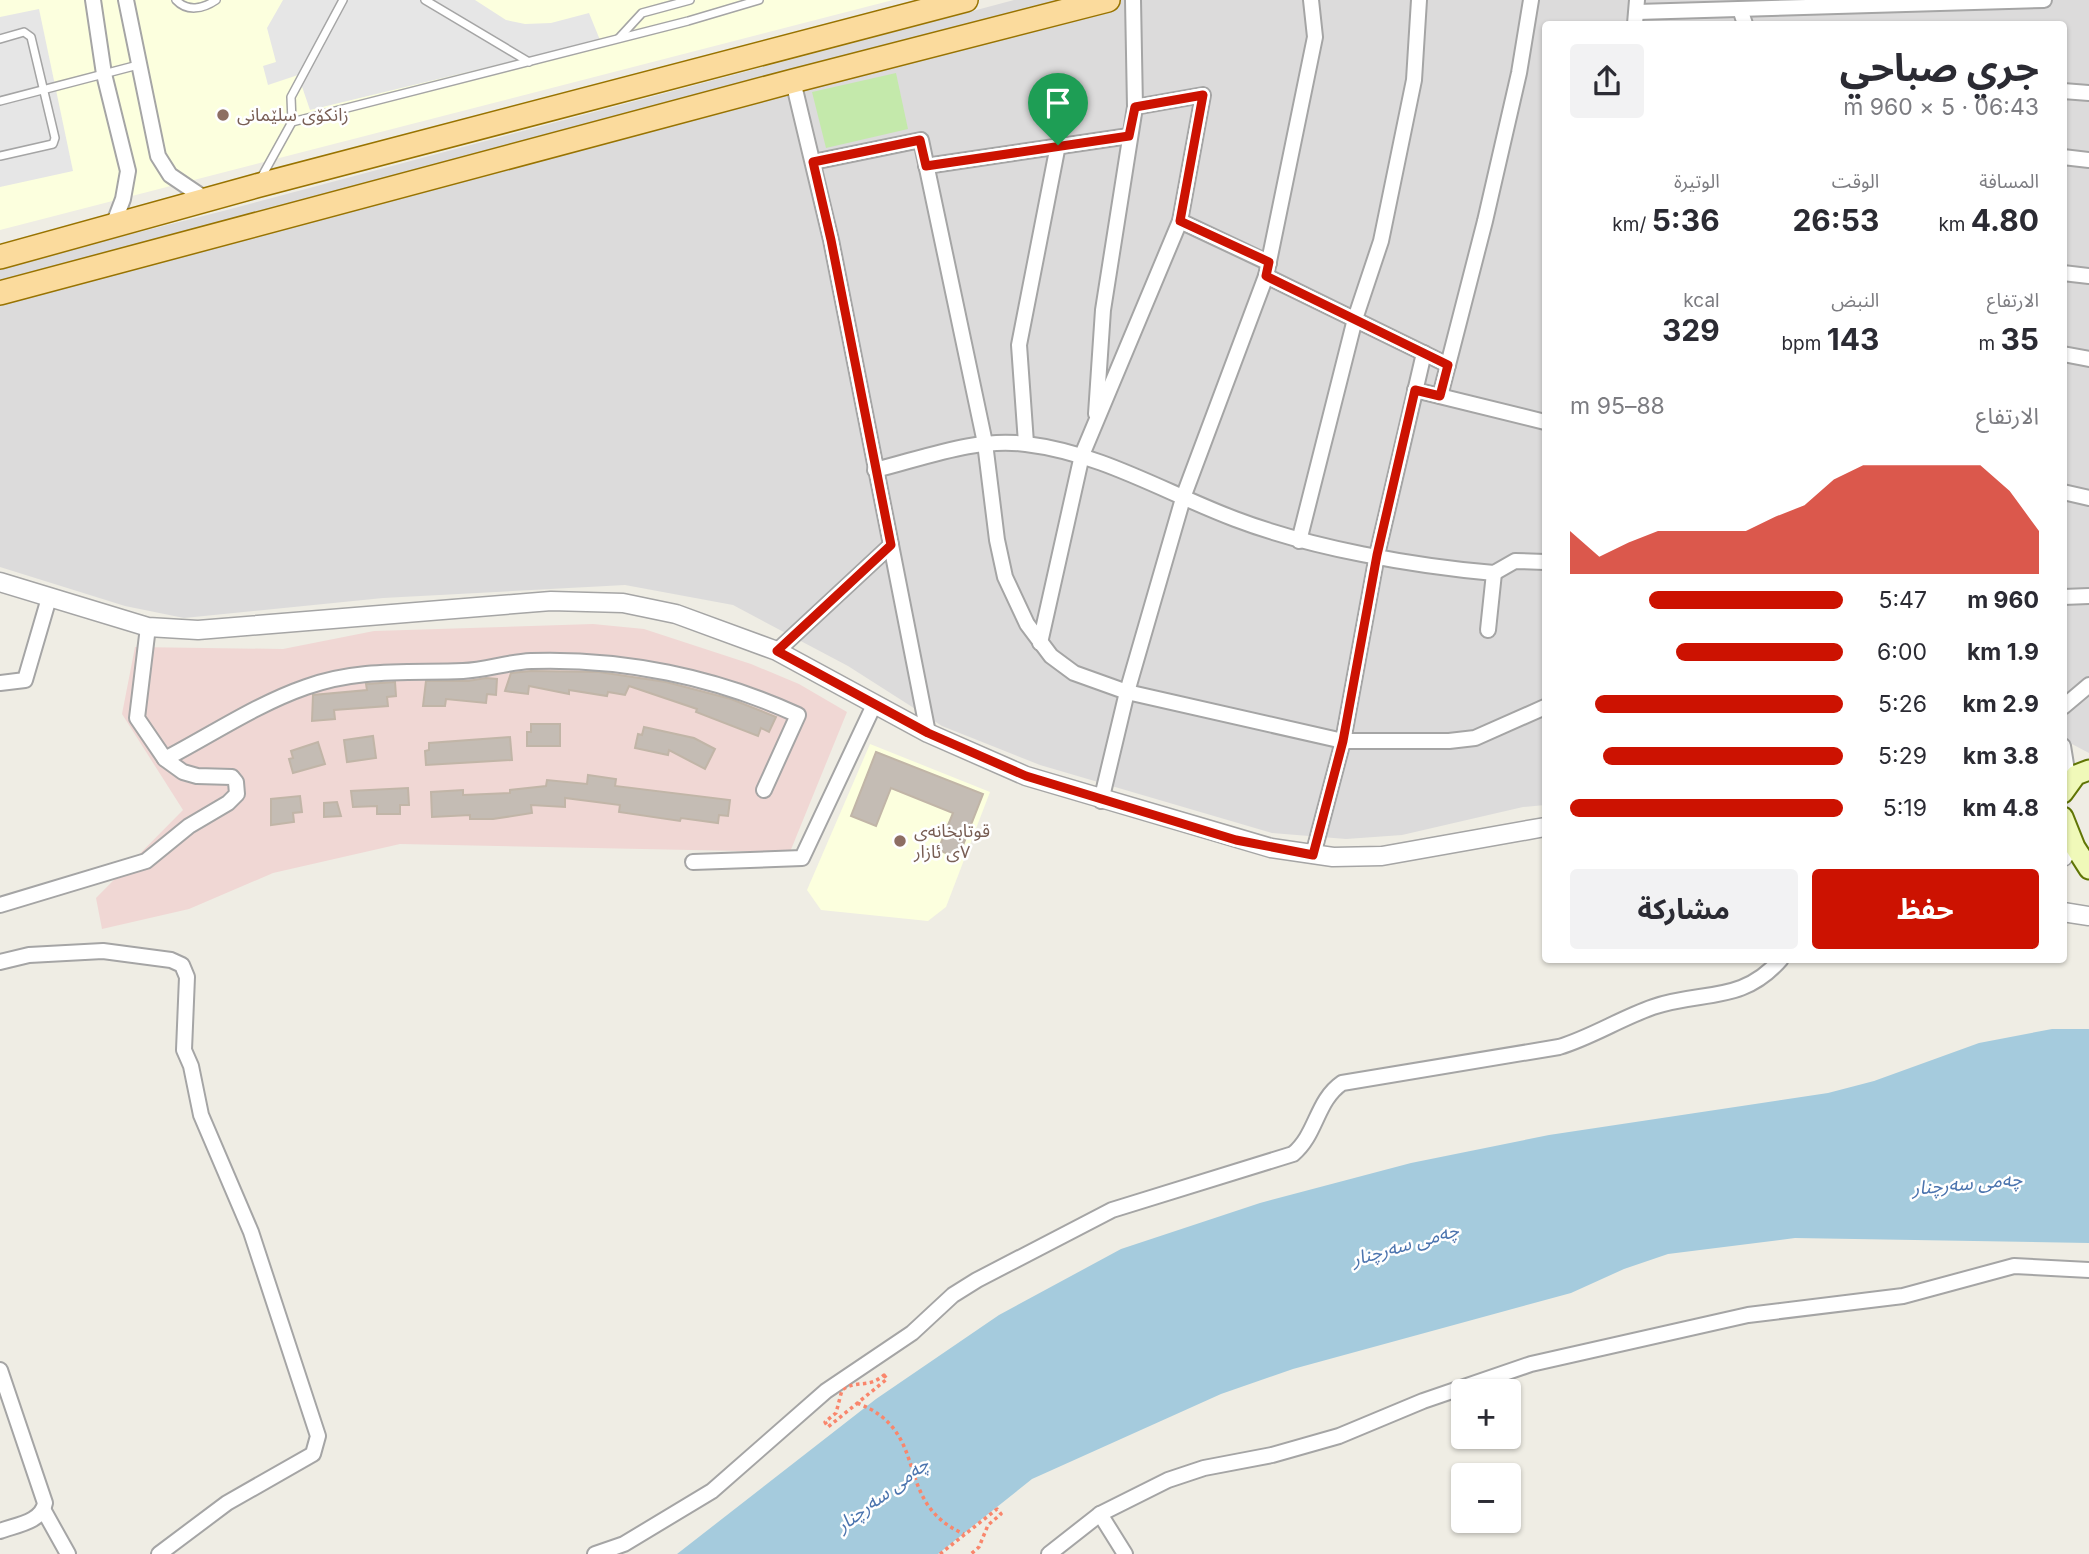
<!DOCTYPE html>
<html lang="ar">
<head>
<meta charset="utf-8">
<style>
	:root { --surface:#fff; --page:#f2f2f3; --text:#2b2b33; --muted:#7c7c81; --accent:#cc1201 }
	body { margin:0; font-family:Inter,"Noto Sans Arabic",sans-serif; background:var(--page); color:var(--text); direction:rtl; height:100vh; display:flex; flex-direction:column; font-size:26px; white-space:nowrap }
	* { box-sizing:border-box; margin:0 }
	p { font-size:23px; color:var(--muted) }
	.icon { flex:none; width:38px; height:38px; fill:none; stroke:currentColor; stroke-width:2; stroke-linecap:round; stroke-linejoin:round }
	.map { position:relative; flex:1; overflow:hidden; direction:ltr }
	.panel { position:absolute; left:1542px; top:21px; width:525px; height:942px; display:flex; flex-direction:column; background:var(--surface); border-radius:7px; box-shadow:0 2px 5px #0004; direction:rtl }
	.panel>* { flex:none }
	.controls { position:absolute; left:1451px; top:1379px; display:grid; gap:14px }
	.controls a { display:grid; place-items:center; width:70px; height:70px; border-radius:7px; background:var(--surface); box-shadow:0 2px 5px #0004; font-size:35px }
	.pin { position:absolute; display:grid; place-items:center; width:60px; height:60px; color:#fff; margin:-72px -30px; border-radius:50% 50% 50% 0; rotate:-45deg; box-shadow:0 0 7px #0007 }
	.pin .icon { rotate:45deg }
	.round { display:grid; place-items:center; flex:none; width:74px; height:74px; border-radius:7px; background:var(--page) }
	.overview { display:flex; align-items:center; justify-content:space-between; height:119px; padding:0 28px }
	h1 { font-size:38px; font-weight:700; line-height:52px }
	.figures { display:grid; grid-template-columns:repeat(3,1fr); gap:10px; height:119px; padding:7px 28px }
	.figures div { display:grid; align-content:center }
	.figures b { font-size:30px; font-weight:700 }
	.figures small { font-size:19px; font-weight:400 }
	.figures p { font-size:19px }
	.chart { height:196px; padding:14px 28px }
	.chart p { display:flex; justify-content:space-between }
	.chart svg { width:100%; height:126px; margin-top:7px; fill:var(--accent); opacity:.7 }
	.primary-button { display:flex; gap:14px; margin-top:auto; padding:14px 28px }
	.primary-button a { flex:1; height:80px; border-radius:7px; background:var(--accent); color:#fff; font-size:28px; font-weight:700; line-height:80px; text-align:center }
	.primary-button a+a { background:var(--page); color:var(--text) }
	ul { padding:0 28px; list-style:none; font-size:23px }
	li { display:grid; grid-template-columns:112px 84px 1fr; align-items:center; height:52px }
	li i { height:18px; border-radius:9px; background:var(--accent) }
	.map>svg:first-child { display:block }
</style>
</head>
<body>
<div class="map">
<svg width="2089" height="1554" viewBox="0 0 2089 1554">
	<rect width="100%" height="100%" fill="#efede4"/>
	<path fill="#dcdbdb" d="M1014,0H2089V753L2070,743L2063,744V24H1545V805L1523,807L1402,835L1346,839L1272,833L1040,765L942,726L848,666L733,605L625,585L383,598L184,618L125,606L0,567V267L227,210Z"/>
	<path fill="#f0d7d4" d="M593,624L644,629L751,664L799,684L847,712L790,852L400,844L273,873L189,909L102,929L96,898L183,810L122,714L135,647L283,649L374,631Z"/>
	<g fill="#fcffde">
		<path d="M0,0H893L0,230Z"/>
		<path d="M870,744L990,792L946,907L928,921L821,910L807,890Z"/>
	</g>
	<path fill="#c4e9ab" d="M896,73L908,129L826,148L812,92Z"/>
	<g fill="#e6e6e6">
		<path d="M283,0H475L506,20L525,24L551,23L589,13L600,40L310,110L298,75L268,85L263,66L276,62L267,28Z"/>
		<path d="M39,9L73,171L0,187V17Z"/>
	</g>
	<path fill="#a5cbdd" d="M2052,1029H2089V1243L1795,1238L1668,1254L1624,1269L1571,1293L1293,1369L1221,1394L1032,1479L938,1554H677L876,1399L999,1315L1121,1249L1260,1203L1411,1163L1549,1135L1828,1093L1874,1081L1979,1043Z"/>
	<g fill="#c4bcb4" stroke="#c1b5a7" stroke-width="2">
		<path d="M531,671L599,672L666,682L731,699L776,717L769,732L761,728L758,736L696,712L697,709L629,686L625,695L608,692L607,696L569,690V694L529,686L528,694L505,691L511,673Z"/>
		<path d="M486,678L497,679L496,695L487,694L486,703L446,699L445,706H423L426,681H468Z"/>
		<path d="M395,682L396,696L387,697L388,706L334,710L335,719L312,721L313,695L367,690L366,684Z"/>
		<path d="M531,724H560V746H527V732H531Z"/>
		<path d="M644,727L694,738L715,749L705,769L669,750L668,755L635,748L638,734L642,735Z"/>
		<path d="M373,736L376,758L347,762L344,740Z"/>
		<path d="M510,737L512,760L426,765L425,751L429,750V743Z"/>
		<path d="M318,742L325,764L293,773L289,759L293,758L291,751Z"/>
		<path d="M876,752L983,794L958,858L938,850L953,813L891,788L876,826L851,816Z"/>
		<path d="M588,775L616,779L615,786L730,800L728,816L719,815L718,823L681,818L680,821L619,812L620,805L565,798V807L531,805L532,813L493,819H470V815L432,817L431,792L463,790V795L510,793V790L546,786L547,780L587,784Z"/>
		<path d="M408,788L409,805H400V814H377V806L353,807L351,791Z"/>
		<path d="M300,796L302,812L293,813L294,822L271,825V799Z"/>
		<path d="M337,802L341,816L324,817V803Z"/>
	</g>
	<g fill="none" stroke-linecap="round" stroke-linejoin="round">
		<g stroke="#a5a5a5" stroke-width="10">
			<g id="service">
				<path d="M176,0C187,12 203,9 216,0"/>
				<path d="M425,0L529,62"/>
				<path d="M619,38L642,13L690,0"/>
				<path d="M0,39L24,32L31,37L55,138L53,144L0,156"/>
				<path d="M0,101L138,65"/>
				<path d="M292,122L688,21L759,0"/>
				<path d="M261,178L292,122L291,97L343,0"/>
			</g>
		</g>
		<g stroke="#a5a5a5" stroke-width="18">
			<g id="minor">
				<path d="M93,0L104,74L128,171L123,199L112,228"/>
				<path d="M126,0L158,156L170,175L207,200"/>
				<path d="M1740,9L1745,24"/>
				<path d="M1637,12L2044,0"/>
				<path d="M1635,24L1637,0"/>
				<path d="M793,81L831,240L928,733"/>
				<path d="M2063,91L2089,93"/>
				<path d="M2063,157L2089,160"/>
				<path d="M813,162L921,140L985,443L997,540L1005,577L1027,624L1051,656L1074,673L1127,692L1343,741H1449L1475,738L1545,707"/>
				<path d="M926,166L1129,136"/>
				<path d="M1180,221L1269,263"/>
				<path d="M2063,273L2089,276"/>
				<path d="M1266,276L1448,365"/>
				<path d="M2063,354L2089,359"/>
				<path d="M1415,390L1545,422"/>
				<path d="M1440,396L1485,221L1519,73L1531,0"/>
				<path d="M1096,414L1103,310L1135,107L1133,0"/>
				<path d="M1026,443L1019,345L1058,145"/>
				<path d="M875,470C924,458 976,437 1026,444C1101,453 1166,493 1235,519C1311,548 1413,566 1494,573L1515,561L1545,562"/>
				<path d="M2063,492L2089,498"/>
				<path d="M1299,541L1355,319L1381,241L1414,80L1419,0"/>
				<path d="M2063,597L2089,596"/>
				<path d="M148,627L137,718L165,759C211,735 257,704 306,687C358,668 409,673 463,671C486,670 508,662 531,661C623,658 715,677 798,715L764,790"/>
				<path d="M1488,630L1494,573"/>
				<path d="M1040,643L1082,455L1180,221L1203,95L1135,107"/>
				<path d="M777,651L891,545"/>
				<path d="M0,683L25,680L49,598"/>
				<path d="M2063,707L2089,685"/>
				<path d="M2063,746L2069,783"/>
				<path d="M1101,801L1127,692L1184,495L1266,276L1315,37L1311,0"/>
				<path d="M1313,855L1343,741L1377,555L1424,353"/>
				<path d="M693,862L802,858L874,705"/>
				<path d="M0,905L146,861L189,826L228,803L237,794L236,782L232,777L197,776L183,772L165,759"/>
				<path d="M0,962L29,955L103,951L171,960L182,965L187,977L184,1050L191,1066L201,1115L251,1232L318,1436L313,1454L227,1503L159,1554"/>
				<path d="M0,1370L45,1503C42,1522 16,1525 0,1531"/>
				<path d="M44,1511L68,1554"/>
				<path d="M1100,1514L1125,1554"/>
				<path d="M595,1554L624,1544L712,1491L826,1391L912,1333L953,1295L977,1280L1112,1210L1293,1154C1317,1134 1316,1101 1342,1083L1559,1047C1592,1037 1621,1018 1653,1007C1703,990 1742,1004 1781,959"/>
				<path d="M1049,1554L1100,1514L1168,1480L1204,1468L1272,1455L1339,1436L1423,1401L1531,1364L1748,1315L1903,1296L2014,1266L2089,1270"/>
			</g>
		</g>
		<g stroke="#a5a5a5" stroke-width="21">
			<g id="tertiary">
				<path d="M0,582L148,627L198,630L551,601L623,603L676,614L777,651L928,733L1026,776L1271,848L1333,857L1382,856L1545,827"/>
				<path d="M2063,857L2072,841"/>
				<path d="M2063,912L2089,916"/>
			</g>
		</g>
		<g stroke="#607505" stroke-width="23">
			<g id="secondary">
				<path d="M2063,793L2076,775L2089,770"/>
				<path d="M2063,817L2075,847L2089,869"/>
			</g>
		</g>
		<g stroke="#987301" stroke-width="26">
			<g id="primary">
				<path d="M0,257L256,186L966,0"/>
				<path d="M0,293L793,81L1108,0"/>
			</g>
		</g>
		<g stroke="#f9866c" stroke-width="3.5" stroke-dasharray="3.5 3.5" stroke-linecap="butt">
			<path d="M884,1375L887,1379L828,1427L825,1422L836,1413L842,1390C858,1379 868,1389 884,1375Z"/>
			<path d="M857,1403C933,1432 891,1502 964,1534"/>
			<path d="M940,1554L997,1509L1001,1514L988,1525L979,1547L971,1554"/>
		</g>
		<use href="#service" stroke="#fff" stroke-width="7"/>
		<use href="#minor" stroke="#fff" stroke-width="14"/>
		<use href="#tertiary" stroke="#fff" stroke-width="18"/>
		<use href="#secondary" stroke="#f0f9b9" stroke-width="19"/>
		<use href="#primary" stroke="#fbdb9d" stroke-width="23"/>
	</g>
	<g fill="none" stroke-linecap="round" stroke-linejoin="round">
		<g stroke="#fff" stroke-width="14">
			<path id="route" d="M1203,95L1180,221L1269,262L1266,276L1448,365L1440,396L1415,390L1377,555L1343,741L1313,855L1236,840L1026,776L928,733L777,651L891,545L831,240L813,162L920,140L926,166L1129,136L1135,107Z"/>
		</g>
		<use href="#route" stroke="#cc1201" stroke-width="9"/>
	</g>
	<g fill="#8d6e63" stroke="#fff" stroke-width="2.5">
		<circle cx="223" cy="115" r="7"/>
		<circle cx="900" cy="841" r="7"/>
	</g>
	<g text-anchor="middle" stroke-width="5" stroke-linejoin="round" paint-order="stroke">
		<g font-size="18" fill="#785e54" stroke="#fff" text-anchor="start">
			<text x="237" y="121">زانکۆی سلێمانی</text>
			<text x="914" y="837">قوتابخانەی<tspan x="914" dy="21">٧ی ئازار</tspan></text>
		</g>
		<g font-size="19" font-style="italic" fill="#4b74ae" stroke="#fff">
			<text transform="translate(1967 1183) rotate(-5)" y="7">چەمی سەرچنار</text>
			<text transform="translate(1405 1244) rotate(-16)" y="7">چەمی سەرچنار</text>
			<text transform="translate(882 1494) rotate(-37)" y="7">چەمی سەرچنار</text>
		</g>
	</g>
</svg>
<div class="controls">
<a>+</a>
<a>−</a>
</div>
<div class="pin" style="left:1058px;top:145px;background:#1e9e55"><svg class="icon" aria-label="arrive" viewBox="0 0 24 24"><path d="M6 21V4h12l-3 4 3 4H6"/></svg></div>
<section class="panel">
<div class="overview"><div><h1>جري صباحي</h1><p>06:43 · 5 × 960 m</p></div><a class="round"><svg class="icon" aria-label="share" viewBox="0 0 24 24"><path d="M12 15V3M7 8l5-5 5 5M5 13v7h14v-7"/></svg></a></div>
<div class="figures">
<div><p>المسافة</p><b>4.80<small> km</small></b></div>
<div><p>الوقت</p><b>26:53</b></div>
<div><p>الوتيرة</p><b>5:36<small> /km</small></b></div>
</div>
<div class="figures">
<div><p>الارتفاع</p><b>35<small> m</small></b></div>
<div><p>النبض</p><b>143<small> bpm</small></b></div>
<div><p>kcal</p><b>329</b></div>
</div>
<div class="chart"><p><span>الارتفاع</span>88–95 m</p>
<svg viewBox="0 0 160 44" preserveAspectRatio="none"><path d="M0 44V29L10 38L20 33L30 29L40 29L50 29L60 29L70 24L80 20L90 11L100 6L110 6L120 6L130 6L140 6L150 15L160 29V44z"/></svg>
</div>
<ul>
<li><b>960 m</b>5:47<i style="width:71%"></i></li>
<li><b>1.9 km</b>6:00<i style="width:61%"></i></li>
<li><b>2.9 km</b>5:26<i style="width:91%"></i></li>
<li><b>3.8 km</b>5:29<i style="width:88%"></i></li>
<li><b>4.8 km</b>5:19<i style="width:100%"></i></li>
</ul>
<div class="primary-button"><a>حفظ</a><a>مشاركة</a></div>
</section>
</div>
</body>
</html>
